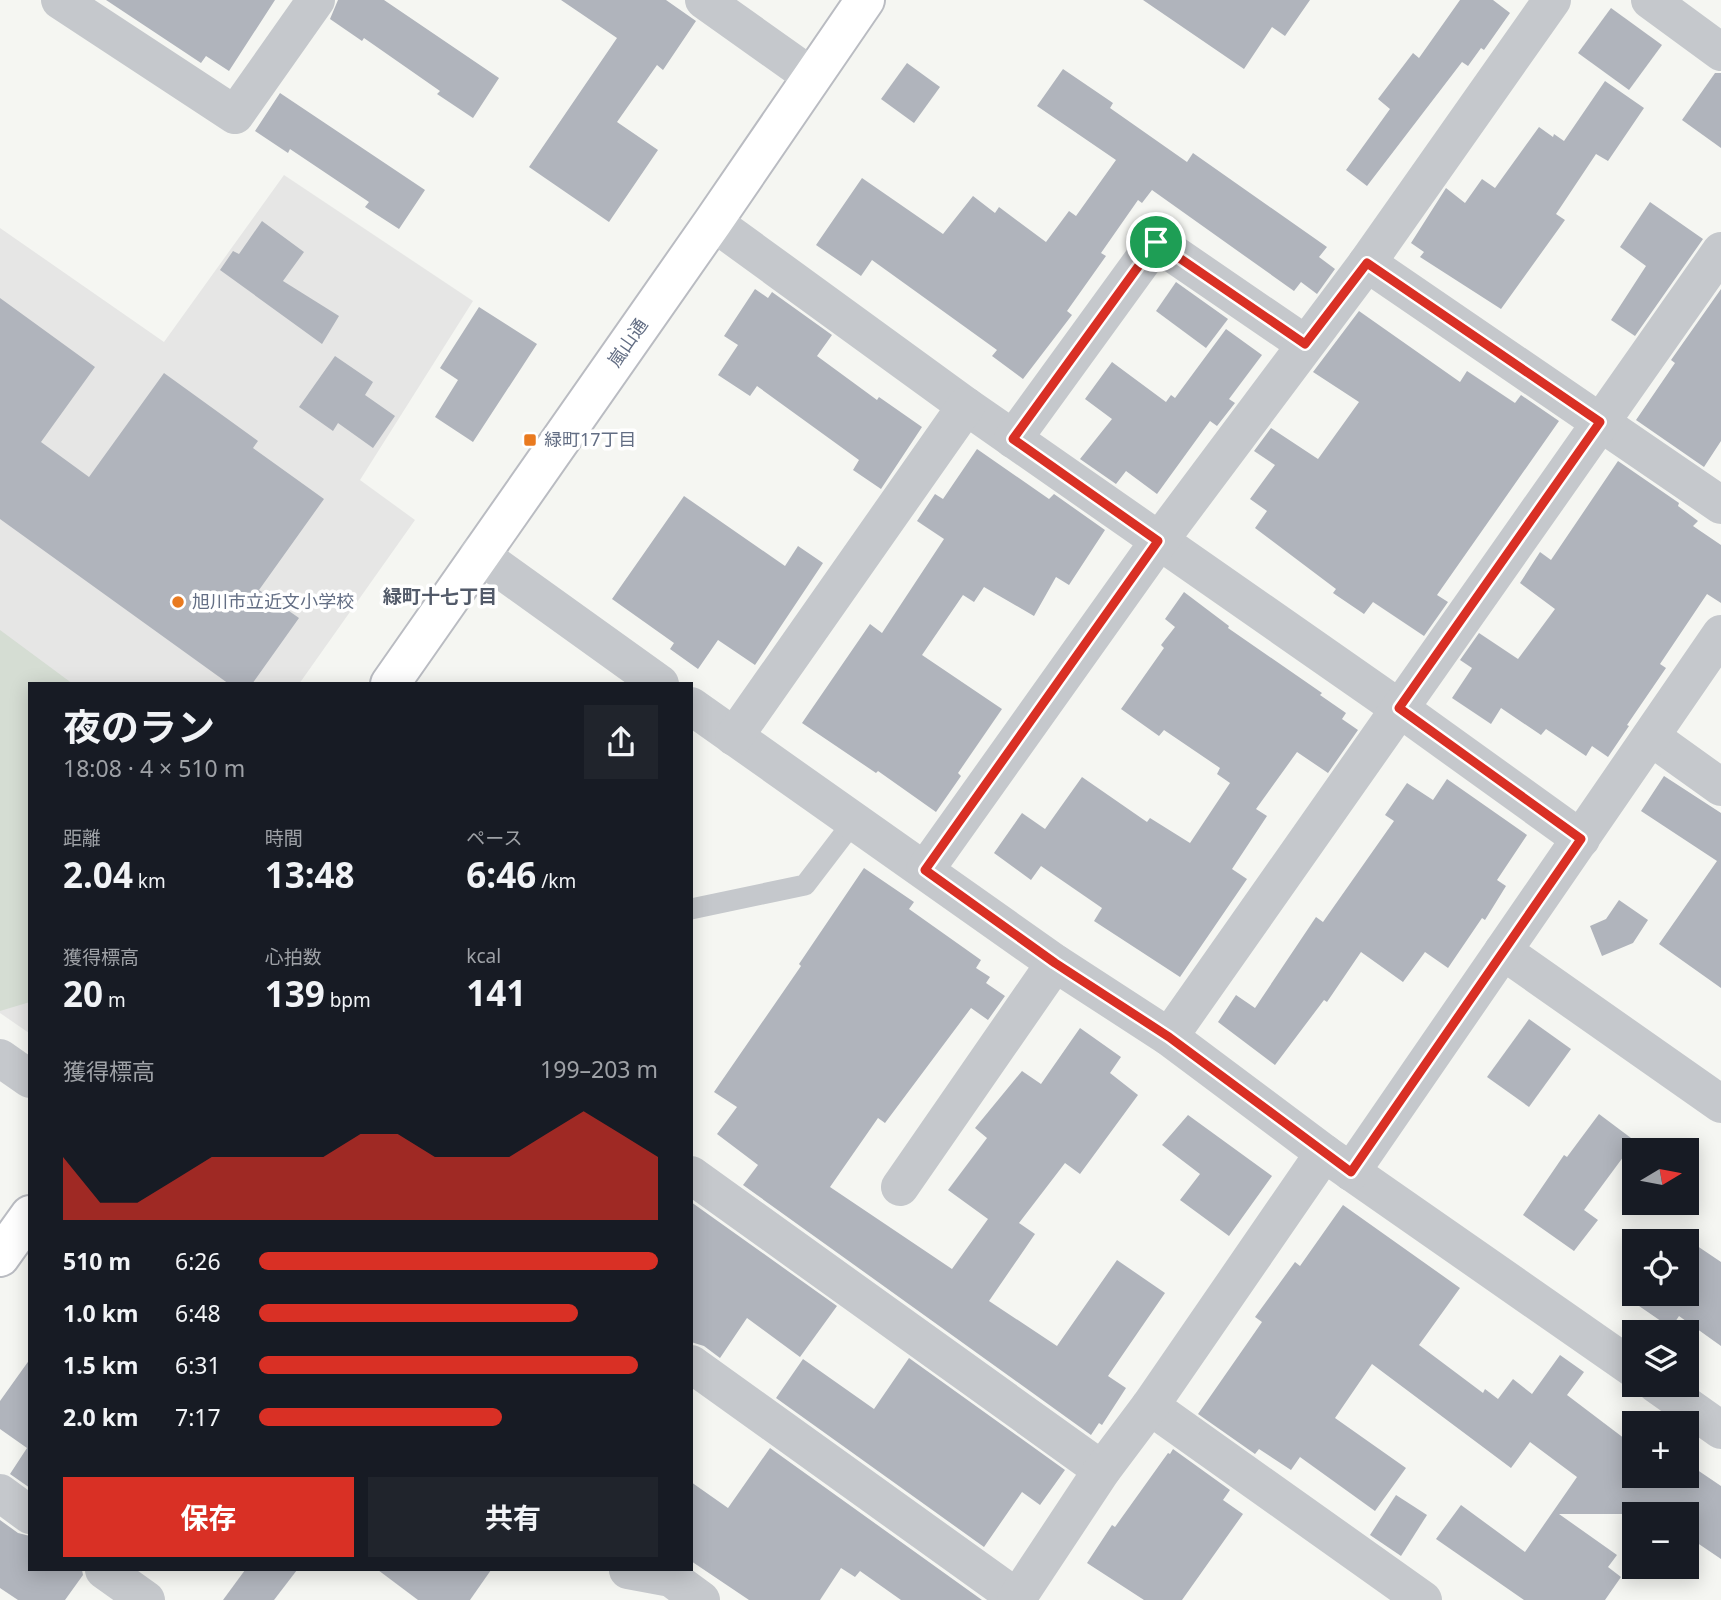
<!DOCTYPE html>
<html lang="ja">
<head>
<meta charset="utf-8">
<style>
	:root { --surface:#171b24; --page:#20242c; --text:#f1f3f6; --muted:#9ea1a6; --accent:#d93025 }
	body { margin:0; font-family:"Noto Sans","Noto Sans JP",sans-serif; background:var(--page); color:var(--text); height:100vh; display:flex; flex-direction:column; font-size:26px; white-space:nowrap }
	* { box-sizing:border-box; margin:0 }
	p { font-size:23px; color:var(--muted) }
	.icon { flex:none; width:38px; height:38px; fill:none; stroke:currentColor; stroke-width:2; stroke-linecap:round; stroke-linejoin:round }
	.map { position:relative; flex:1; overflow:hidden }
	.details { position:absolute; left:28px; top:682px; width:665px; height:889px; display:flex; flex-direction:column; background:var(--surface); border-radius:0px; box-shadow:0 4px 18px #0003 }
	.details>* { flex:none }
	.needle { width:46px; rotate:80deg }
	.tools { position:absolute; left:1622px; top:1138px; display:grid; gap:14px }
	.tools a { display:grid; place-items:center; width:77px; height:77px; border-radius:0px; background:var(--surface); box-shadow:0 4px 18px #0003; font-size:35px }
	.pin { position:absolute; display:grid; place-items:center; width:60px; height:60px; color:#fff; margin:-30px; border:4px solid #fff; border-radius:50%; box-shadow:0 2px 7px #0007 }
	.round { display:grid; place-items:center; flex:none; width:74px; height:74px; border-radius:0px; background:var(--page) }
	.head { display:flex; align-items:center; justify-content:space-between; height:119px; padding:0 35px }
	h1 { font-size:38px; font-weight:700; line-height:52px }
	.stats { display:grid; grid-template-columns:repeat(3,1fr); gap:10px; height:119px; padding:7px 35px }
	.stats div { display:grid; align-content:center }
	.stats b { font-size:35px; font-weight:700 }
	.stats small { font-size:19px; font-weight:400 }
	.stats p { font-size:19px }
	.chart { height:196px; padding:14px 35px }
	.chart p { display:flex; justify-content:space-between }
	.chart svg { width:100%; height:126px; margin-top:7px; fill:var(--accent); opacity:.7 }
	.action { display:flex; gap:14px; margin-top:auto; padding:14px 35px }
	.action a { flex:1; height:80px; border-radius:0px; background:var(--accent); color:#fff; font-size:28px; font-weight:700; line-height:80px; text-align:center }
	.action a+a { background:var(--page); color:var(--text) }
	ul { padding:0 35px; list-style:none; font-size:23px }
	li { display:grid; grid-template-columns:112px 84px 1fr; align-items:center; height:52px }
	li i { height:18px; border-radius:9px; background:var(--accent) }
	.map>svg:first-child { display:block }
</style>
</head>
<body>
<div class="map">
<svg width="1721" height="1600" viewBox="0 0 1721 1600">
	<rect width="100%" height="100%" fill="#f5f6f2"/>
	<path fill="#e6e6e5" d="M284,175L473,301L360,480L415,520L299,684H30L29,1033L0,1013V228L164,342Z"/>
	<path fill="#d5ddd3" d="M0,630L73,684H30V1002L0,1011Z"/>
	<g fill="#b0b4bc">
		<path d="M106,0H275L229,71L206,56L201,63Z"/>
		<path d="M338,0H384L499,78L473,118L437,94L440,91L364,38L362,41L330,19Z"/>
		<path d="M561,0H666L696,21L663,70L657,65L617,122L658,150L609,222L529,167L617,38Z"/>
		<path d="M1143,0H1310L1285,36L1272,27L1244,69Z"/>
		<path d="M1460,0H1493L1510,13L1484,50L1481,48L1468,66L1462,62L1367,186L1346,170L1390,109L1378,99L1413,53L1419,58Z"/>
		<path d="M1611,8L1662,45L1629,90L1578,53Z"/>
		<path d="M907,63L940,87L914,123L881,99Z"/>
		<path d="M1063,69L1113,103L1110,108L1187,162L1193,153L1327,247L1319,257L1335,269L1317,294L1301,282L1294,291L1152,190L1142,203L1138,200L1101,253L1106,256L1067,311L1072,315L1023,379L992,356L997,350L872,260L861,276L816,245L862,178L943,234L973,196L995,213L999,207L1046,242L1069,211L1076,216L1116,160L1037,106Z"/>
		<path d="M1715,73H1721V148L1682,120Z"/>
		<path d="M1605,81L1644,108L1608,161L1596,154L1556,214L1565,220L1501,309L1420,257L1424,252L1411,243L1446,188L1465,203L1482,179L1495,188L1539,127L1553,137L1554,134L1564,141Z"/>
		<path d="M280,93L425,190L399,229L365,207L369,202L290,149L288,153L255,131Z"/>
		<path d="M1650,202L1703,239L1635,336L1611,320L1646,266L1620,247Z"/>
		<path d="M262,221L304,252L283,281L339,316L322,344L220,270L233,251L239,254Z"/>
		<path d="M1176,282L1228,319L1206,348L1156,311Z"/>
		<path d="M755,289L768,298L772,292L832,335L817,356L877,400L879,397L922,427L881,489L853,470L859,460L757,386L750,396L718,375L738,345L724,336Z"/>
		<path d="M1721,289V441L1704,467L1636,420L1675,363L1671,360Z"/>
		<path d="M0,298L95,367L41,442L89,477L164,373L258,441L253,448L324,499L259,590L299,618L252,684H229L0,519Z"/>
		<path d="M479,307L537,344L473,442L435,417L458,380L440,368Z"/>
		<path d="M1359,311L1460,382L1467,371L1515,403L1521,395L1559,421L1437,595L1448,602L1424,636L1373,602L1364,614L1333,593L1336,589L1255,528L1267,511L1250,499L1275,465L1254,451L1271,428L1318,459L1359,402L1313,372Z"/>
		<path d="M1226,329L1262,355L1229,399L1235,403L1217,426L1210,421L1157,494L1126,471L1116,484L1080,459L1112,419L1085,399L1112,362L1166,402L1171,395L1175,398Z"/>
		<path d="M335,356L373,382L365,395L395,416L373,448L338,423L333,431L299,407Z"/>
		<path d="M977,449L1049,499L1054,494L1105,530L1069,585L1056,577L1034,616L984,587L974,602L963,595L922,655L1002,709L958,773L961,776L936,812L878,771L876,773L802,723L870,624L882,633L944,539L917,521L935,494L943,499Z"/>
		<path d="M1618,461L1679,503L1678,506L1698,521L1693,526L1721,545V603L1707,594L1660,664L1666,668L1627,725L1629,726L1608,757L1592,746L1586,756L1546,729L1541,735L1501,708L1491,724L1452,698L1472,668L1460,660L1479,633L1518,659L1555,609L1520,583L1540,552L1551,560Z"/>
		<path d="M684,496L785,566L798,546L823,563L755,665L718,640L698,669L670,649L674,643L612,599Z"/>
		<path d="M1184,592L1229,626L1228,628L1322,693L1320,695L1346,713L1342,719L1358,730L1328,773L1297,752L1256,809L1267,816L1232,869L1247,879L1180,977L1094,921L1102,908L1041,866L1031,880L994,853L1022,813L1045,829L1082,777L1147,822L1150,818L1190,843L1230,783L1217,774L1220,768L1164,730L1159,736L1121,709L1164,648L1161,645L1175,627L1165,619Z"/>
		<path d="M1664,776L1721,813V988L1659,944L1717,861L1641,811Z"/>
		<path d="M1447,779L1527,835L1497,880L1506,886L1485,920L1482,918L1448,968L1425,952L1403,982L1361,952L1327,1002L1324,1000L1275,1065L1218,1022L1236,995L1255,1008L1316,917L1323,922L1394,821L1385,815L1407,783L1433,800Z"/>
		<path d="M864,868L914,902L909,909L981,960L976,968L990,977L986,983L1005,996L988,1020L971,1008L885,1123L878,1118L830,1187L952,1269L988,1219L948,1190L987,1138L975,1128L1022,1071L1041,1084L1080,1028L1121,1057L1110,1073L1138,1095L1080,1174L1065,1163L1019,1223L1035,1234L989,1301L1057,1346L1117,1260L1165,1293L1108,1376L1126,1388L1102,1425L1099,1423L1091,1435L743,1185L758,1165L717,1134L737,1107L714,1092L801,966L799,964Z"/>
		<path d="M1619,900L1648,920L1633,943L1602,956L1590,926L1606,919Z"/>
		<path d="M1529,1019L1571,1049L1529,1107L1487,1077Z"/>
		<path d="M1599,1114L1635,1141L1584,1210L1598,1220L1574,1251L1523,1215L1564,1155L1567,1157Z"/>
		<path d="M1188,1115L1272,1176L1229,1236L1180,1200L1200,1174L1162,1145Z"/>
		<path d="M691,1202L837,1306L800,1357L747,1318L720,1358L704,1346L691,1342Z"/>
		<path d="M1343,1205L1460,1288L1419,1345L1483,1393L1485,1389L1498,1399L1513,1379L1532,1394L1560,1355L1584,1372L1567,1395L1629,1442L1634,1435V1475H1687V1463L1721,1486V1559L1687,1536V1514H1559L1617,1555L1608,1567L1621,1577L1605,1600H1524L1436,1539L1461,1505L1525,1552L1577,1477L1530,1442L1511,1468L1372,1364L1335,1418L1406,1468L1375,1511L1300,1457L1291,1470L1259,1449L1255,1454L1198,1414L1262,1322L1255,1317L1295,1262L1300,1266Z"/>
		<path d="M1672,1229L1721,1262V1346L1679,1316L1671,1328L1626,1297L1634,1284V1293H1687V1241H1664Z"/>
		<path d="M909,1358L1065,1470L1040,1505L1022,1492L984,1547L776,1398L803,1359L874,1409Z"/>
		<path d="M30,1359V1488L10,1474L27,1448L0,1429V1401Z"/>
		<path d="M770,1448L982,1600H901L860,1571L855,1577L841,1568L820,1600H749L691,1561V1482L728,1508Z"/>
		<path d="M1173,1449L1230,1490L1223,1500L1243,1514L1182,1600H1144L1087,1563L1112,1525L1115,1527L1168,1453L1170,1454Z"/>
		<path d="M1396,1495L1427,1515L1401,1556L1370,1535Z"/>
		<path d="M0,1520L18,1533L30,1536V1570H82L83,1575L65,1600H18L0,1588Z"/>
		<path d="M245,1570H297L274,1600H223Z"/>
		<path d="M378,1570H491L470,1600H418Z"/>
	</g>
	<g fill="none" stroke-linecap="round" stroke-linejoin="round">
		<g stroke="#babcc2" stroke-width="42">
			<g id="secondary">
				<path d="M390,684L713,222L865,0"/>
				<path d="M0,1257L30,1215"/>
			</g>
		</g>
		<path stroke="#c5c8cc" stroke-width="21" d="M691,909L805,885L854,821"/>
		<g stroke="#c5c8cc" stroke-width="38">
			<path d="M60,0L235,115L316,0"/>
			<path d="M704,0L811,76"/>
			<path d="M1650,0L1721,52"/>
			<path d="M713,222L966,406L1399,708L1581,839"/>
			<path d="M1367,263L1721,505"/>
			<path d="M1013,439L1156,242L1305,344"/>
			<path d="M479,554L660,684"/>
			<path d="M691,706L1055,963L1169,1037L1324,1153L1634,1369"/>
			<path d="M734,737L966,406"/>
			<path d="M1651,737L1721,787"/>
			<path d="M925,870L1159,541L1367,263L1552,0"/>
			<path d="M1503,951L1721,1104"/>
			<path d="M1169,1037L1721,251"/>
			<path d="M0,1058L30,1079"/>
			<path d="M1351,1172L1721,634"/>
			<path d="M691,1175L1102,1470"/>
			<path d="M900,1187L1055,963"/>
			<path d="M691,1364L1017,1598"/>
			<path d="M1656,1384L1721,1430"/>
			<path d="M1150,1406L1423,1600"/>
			<path d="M0,1493L30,1515"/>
			<path d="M104,1570L146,1600"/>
			<path d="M628,1570L671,1578L701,1600"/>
			<path d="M1016,1600L1102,1470L1150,1406L1324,1153"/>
		</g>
		<use href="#secondary" stroke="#fff" stroke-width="38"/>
	</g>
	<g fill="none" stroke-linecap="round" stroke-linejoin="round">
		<g stroke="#fff" stroke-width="14">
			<path id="route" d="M1156,242L1305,344L1367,263L1600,422L1399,708L1581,839L1351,1172L1169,1037L1055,963L925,870L1158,541L1013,439Z"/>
		</g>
		<use href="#route" stroke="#d93025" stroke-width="9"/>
	</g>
	<g fill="#e97a1f" stroke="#fff" stroke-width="2.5">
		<rect x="523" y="433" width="14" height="14" rx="3.5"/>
		<circle cx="178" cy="602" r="7"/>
	</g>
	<g text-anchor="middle" stroke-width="7" stroke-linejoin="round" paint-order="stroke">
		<g font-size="18" fill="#636e84" stroke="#fff">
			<text transform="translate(628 343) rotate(-55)" y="6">嵐山通</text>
		</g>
		<g font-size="18" fill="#636e84" stroke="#fff" text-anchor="start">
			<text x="544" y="446">緑町17丁目</text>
			<text x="192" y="608">旭川市立近文小学校</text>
		</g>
		<g font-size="19" font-weight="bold" fill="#525a69" stroke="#fff">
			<text x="440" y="603">緑町十七丁目</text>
		</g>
	</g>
</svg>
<div class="tools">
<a><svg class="needle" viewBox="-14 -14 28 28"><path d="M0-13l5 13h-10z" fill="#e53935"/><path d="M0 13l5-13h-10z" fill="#9ea1a6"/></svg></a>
<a><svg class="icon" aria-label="locate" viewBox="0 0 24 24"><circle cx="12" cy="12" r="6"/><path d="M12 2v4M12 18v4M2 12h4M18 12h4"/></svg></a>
<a><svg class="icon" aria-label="layers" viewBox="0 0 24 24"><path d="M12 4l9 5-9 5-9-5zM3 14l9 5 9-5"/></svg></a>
<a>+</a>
<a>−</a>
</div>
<div class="pin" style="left:1156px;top:242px;background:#1e9e55"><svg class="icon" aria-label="arrive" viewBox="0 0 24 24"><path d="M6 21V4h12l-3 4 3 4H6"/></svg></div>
<section class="details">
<div class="head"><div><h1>夜のラン</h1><p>18:08 · 4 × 510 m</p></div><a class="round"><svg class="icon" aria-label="share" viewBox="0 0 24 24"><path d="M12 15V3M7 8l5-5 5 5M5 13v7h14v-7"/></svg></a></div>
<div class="stats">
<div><p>距離</p><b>2.04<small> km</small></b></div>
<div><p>時間</p><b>13:48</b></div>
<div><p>ペース</p><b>6:46<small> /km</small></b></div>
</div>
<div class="stats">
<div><p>獲得標高</p><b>20<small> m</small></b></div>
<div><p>心拍数</p><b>139<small> bpm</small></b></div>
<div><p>kcal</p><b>141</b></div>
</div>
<div class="chart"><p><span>獲得標高</span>199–203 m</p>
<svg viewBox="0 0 160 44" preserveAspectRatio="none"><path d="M0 44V22L10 38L20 38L30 30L40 22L50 22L60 22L70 22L80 14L90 14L100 22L110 22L120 22L130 14L140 6L150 14L160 22V44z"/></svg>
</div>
<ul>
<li><b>510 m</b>6:26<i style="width:100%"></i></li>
<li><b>1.0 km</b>6:48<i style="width:80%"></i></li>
<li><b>1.5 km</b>6:31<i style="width:95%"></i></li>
<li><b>2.0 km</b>7:17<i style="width:61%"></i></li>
</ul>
<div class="action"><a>保存</a><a>共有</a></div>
</section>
</div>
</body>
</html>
